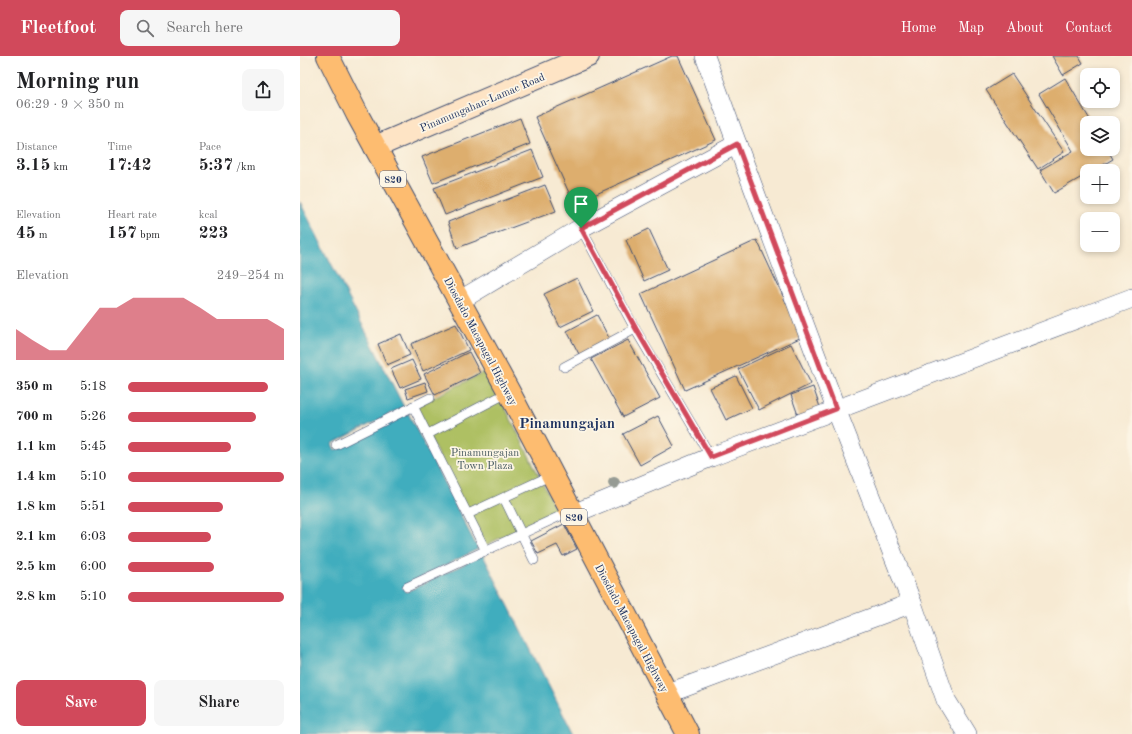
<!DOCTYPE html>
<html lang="en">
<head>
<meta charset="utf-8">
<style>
	:root { --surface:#fff; --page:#f6f6f6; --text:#202124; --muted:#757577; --accent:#d1495b }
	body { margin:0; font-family:"Old Standard TT",serif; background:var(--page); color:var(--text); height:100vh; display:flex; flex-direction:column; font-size:15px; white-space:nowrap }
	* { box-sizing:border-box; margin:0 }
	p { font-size:13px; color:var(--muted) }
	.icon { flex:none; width:22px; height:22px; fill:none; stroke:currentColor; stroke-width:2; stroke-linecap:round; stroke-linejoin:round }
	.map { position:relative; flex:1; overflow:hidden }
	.drawer { display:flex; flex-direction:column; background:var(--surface); width:300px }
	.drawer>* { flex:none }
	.tools { position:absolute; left:780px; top:12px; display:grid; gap:8px }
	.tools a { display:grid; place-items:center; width:40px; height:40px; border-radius:8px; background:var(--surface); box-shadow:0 2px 6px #0003; font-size:20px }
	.pin { position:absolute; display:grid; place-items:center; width:34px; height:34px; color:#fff; margin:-41px -17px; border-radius:50% 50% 50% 0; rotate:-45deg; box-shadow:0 0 4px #0007 }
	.pin .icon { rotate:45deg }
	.round { display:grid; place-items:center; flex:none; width:42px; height:42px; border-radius:8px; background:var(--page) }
	.summary { display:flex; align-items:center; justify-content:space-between; height:68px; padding:0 16px }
	h1 { font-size:22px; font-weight:600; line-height:30px }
	.metrics { display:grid; grid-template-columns:repeat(3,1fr); gap:6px; height:68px; padding:4px 16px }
	.metrics div { display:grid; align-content:center }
	.metrics b { font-size:17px; font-weight:600 }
	.metrics small { font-size:11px; font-weight:400 }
	.metrics p { font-size:11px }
	.chart { height:112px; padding:8px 16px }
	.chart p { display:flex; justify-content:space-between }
	.chart svg { width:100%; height:72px; margin-top:4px; fill:var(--accent); opacity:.7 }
	.cta { display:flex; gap:8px; margin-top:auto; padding:8px 16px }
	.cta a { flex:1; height:46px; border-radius:8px; background:var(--accent); color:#fff; font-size:16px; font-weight:600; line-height:46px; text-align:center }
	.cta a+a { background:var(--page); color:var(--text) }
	ul { padding:0 16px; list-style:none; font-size:13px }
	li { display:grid; grid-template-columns:64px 48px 1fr; align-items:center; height:30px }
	li i { height:10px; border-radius:5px; background:var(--accent) }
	header { display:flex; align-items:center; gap:24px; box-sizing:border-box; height:56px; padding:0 20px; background:var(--accent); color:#fff }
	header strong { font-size:19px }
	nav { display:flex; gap:22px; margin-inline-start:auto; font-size:14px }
	.search { width:280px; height:36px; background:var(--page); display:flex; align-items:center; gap:10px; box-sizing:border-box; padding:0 14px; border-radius:8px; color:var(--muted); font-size:15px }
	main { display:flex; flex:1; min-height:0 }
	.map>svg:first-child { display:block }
</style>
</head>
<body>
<header>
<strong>Fleetfoot</strong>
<div class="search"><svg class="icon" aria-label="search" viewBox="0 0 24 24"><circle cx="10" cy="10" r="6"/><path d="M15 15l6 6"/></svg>Search here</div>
<nav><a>Home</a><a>Map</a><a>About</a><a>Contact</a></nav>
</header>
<main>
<section class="drawer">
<div class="summary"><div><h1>Morning run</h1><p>06:29 · 9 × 350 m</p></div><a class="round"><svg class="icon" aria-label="share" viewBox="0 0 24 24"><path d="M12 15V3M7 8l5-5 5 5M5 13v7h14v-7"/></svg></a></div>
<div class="metrics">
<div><p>Distance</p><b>3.15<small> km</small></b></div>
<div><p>Time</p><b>17:42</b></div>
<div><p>Pace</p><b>5:37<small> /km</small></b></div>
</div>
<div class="metrics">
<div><p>Elevation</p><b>45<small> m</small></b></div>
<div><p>Heart rate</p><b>157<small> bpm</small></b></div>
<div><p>kcal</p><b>223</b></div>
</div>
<div class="chart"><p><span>Elevation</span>249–254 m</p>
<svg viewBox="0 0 160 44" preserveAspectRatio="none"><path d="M0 44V25L10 32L20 38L30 38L40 25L50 12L60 12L70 6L80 6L90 6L100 6L110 12L120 19L130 19L140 19L150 19L160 25V44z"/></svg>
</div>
<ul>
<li><b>350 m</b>5:18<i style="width:90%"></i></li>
<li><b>700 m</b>5:26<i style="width:82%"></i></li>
<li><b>1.1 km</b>5:45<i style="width:66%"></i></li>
<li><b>1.4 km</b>5:10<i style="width:100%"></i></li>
<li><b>1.8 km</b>5:51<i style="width:61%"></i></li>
<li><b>2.1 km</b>6:03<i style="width:53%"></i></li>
<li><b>2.5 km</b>6:00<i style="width:55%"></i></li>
<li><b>2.8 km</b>5:10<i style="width:100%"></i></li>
</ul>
<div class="cta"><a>Save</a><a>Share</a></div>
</section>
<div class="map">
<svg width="832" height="678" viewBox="0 0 832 678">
	<rect width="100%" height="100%" fill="#fcf5e5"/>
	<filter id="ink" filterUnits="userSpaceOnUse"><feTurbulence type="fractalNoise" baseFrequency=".025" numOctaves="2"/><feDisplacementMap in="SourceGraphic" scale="8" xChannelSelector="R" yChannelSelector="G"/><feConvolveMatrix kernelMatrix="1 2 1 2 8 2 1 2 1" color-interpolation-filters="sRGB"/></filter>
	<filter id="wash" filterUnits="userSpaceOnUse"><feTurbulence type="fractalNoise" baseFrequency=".012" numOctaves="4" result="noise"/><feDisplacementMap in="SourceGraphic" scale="16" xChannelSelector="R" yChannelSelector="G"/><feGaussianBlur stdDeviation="0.9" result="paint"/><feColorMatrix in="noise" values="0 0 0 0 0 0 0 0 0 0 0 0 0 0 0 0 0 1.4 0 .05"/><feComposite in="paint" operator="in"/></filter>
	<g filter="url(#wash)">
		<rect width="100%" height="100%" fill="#f7ead3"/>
		<path fill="#aec063" stroke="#647860" d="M187,315L256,454L184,490L114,351Z"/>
		<path fill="#40adbe" stroke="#2e6e8e" d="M0,146L104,351L32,388L35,394L108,357L178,493L104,530L106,536L183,499L273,678H0Z"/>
		<g id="blocks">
			<g fill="#ddae6e">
				<path d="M372,0H378L416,84L274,148L235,61Z"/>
				<path d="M752,0H779L783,7L763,19Z"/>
				<path d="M712,18L764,96L738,113L686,34Z"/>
				<path d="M765,22L792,67H787V93H807L813,103L793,115H787V118L754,137L740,114L773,95L739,38Z"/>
				<path d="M220,62L230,88L133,127L122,101Z"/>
				<path d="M232,94L243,121L145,159L134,132Z"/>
				<path d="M245,129L256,155L157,192L148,166Z"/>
				<path d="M349,173L368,214L344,225L326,184Z"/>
				<path d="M457,184L502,281L385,334L341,238Z"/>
				<path d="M277,222L293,255L260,271L244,238Z"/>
				<path d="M297,259L310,284L280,300L267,275Z"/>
				<path d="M156,268L169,294L123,315L111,288Z"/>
				<path d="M101,278L110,299L87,309L78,288Z"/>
				<path d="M328,284L360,342L323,361L291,303Z"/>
				<path d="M491,288L511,328L459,354L438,313Z"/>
				<path d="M169,296L180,317L135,339L124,318Z"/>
				<path d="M112,304L121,323L100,332L91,313Z"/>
				<path d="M436,320L452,352L426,364L410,332Z"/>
				<path d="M125,326L128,335L108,342L105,333Z"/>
				<path d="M513,331L521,354L499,362L491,339Z"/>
				<path d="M358,360L374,390L340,409L323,378Z"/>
				<path d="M264,468L277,493L263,500L257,489L238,498L231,485Z"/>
			</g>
		</g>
	</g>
	<g filter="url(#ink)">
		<use href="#blocks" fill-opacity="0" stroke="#3c4b70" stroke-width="1"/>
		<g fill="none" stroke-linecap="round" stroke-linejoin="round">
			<g stroke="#3c4b70" stroke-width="10">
				<g id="service">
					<path d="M281,172L335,273L411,401"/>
					<path d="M264,311L335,273"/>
					<path d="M113,350L186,495"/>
					<path d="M128,378L209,336"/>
					<path d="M36,389L130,342"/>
					<path d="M204,442L234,504"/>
					<path d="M168,458L252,419"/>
					<path d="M107,531L271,455"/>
				</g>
			</g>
			<g stroke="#3c4b70" stroke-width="20">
				<g id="minor">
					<path d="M437,88L536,353L612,547L646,644L667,678"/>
					<path d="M159,245L281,172L437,88L405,0"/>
					<path d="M273,458L411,401L832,242"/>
					<path d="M366,638L612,547"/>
				</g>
			</g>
			<g stroke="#3c4b70" stroke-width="24">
				<path id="secondary" d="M75,91L288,0"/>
			</g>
			<g stroke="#3c4b70" stroke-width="24">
				<path id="trunk" d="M28,0L57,58L209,336L388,678"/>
			</g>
			<use href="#service" stroke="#fff" stroke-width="9"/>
			<use href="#minor" stroke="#fff" stroke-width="19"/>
			<use href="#secondary" stroke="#fee4c5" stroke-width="22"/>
			<use href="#trunk" stroke="#fdbc6f" stroke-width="22"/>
		</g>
		<circle fill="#969b94" cx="314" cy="427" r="6"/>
	</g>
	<g fill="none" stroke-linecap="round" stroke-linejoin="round" filter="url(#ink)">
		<g stroke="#fff" stroke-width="8">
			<path id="route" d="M437,88L536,353L411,401L336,273L281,172Z"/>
		</g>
		<use href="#route" stroke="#d1495b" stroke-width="5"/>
	</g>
	<g text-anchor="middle" stroke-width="3.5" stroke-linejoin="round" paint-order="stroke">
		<g fill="#fcf5e5" stroke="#5e6a86" stroke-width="1">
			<rect x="80" y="115" width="26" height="16" rx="3"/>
			<rect x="261" y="453" width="26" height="16" rx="3"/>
		</g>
		<g font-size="10" font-weight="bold" fill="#1b2f5e">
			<text x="93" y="127">820</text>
			<text x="274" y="465">820</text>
		</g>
		<g font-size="11" fill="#1b2f5e" stroke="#fcf5e5">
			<text transform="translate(182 46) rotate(-23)" y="4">Pinamungahan-Lamac Road</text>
			<text transform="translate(181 285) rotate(62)" y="4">Diosdado Macapagal Highway</text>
			<text transform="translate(332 572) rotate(62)" y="4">Diosdado Macapagal Highway</text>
		</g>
		<g font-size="11" fill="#475a60" stroke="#fcf5e5">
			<text x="185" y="400">Pinamungajan<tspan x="185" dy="13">Town Plaza</tspan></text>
		</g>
		<g font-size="15" font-weight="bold" fill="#1b2f5e" stroke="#fcf5e5">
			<text x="267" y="372">Pinamungajan</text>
		</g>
	</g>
</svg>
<div class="tools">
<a><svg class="icon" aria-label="locate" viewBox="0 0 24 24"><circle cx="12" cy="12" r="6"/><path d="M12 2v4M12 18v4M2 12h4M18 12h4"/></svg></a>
<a><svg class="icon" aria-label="layers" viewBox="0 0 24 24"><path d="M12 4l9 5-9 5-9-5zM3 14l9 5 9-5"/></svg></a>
<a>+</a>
<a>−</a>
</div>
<div class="pin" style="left:281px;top:172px;background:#1e9e55"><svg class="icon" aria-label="arrive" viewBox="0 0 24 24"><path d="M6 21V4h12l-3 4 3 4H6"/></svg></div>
</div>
</main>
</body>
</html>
